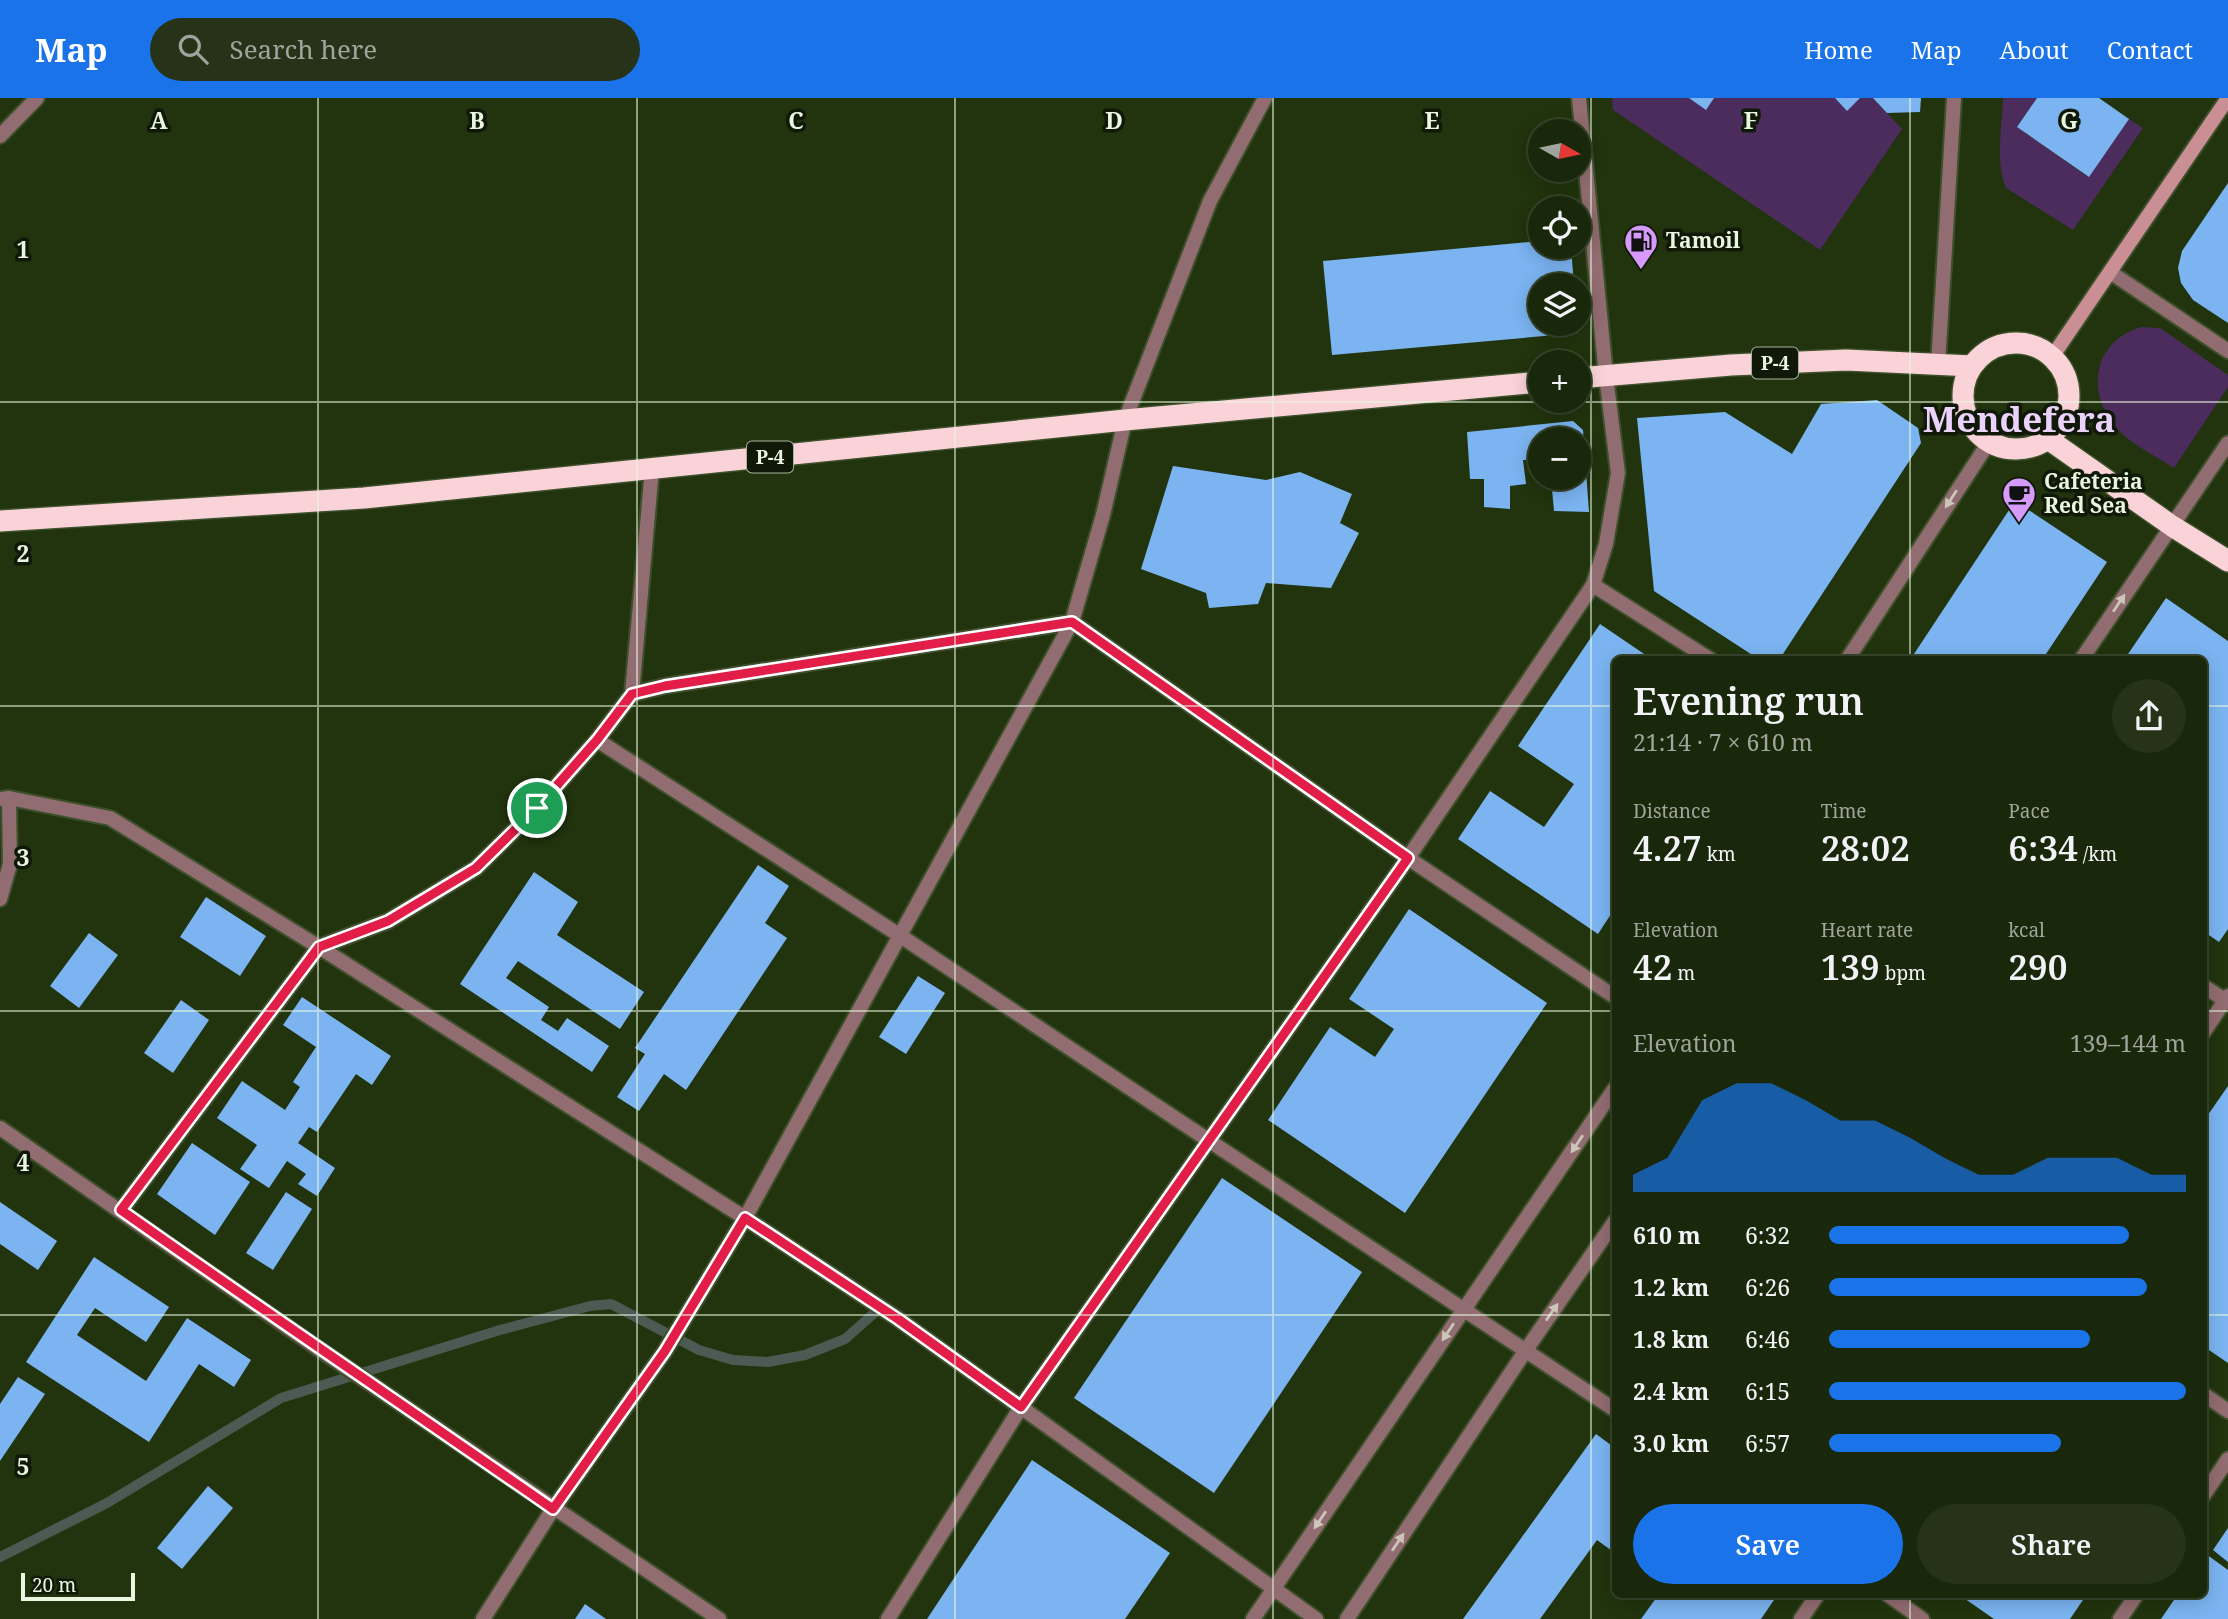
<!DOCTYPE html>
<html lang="en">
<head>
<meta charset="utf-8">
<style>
	:root { --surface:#19270a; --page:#263318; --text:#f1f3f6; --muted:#9fa59c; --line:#37442b; --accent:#1a73e8 }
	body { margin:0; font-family:"Noto Serif",serif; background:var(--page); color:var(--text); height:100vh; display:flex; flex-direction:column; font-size:26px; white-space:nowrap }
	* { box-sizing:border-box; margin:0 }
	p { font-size:23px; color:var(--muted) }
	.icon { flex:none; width:38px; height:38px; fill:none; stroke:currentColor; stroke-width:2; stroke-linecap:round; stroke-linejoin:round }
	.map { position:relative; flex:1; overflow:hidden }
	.details { position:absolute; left:1612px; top:558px; width:595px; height:942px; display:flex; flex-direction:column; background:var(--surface); border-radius:10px; box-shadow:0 4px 18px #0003,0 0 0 2px var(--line) }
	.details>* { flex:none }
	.needle { width:46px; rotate:99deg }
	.fabs { position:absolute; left:1528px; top:21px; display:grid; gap:14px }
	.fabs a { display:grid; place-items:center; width:63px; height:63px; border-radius:50%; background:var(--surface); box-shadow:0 4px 18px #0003,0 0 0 2px var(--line); font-size:35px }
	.scale { position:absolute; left:21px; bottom:18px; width:114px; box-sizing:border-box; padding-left:7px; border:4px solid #eaf7e0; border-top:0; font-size:19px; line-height:24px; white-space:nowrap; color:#eaf7e0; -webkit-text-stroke:5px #101908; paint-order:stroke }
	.pin { position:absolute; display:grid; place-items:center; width:60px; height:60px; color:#fff; margin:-30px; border:4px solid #fff; border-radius:50%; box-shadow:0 2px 7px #0007 }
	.round { display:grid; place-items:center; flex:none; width:74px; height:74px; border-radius:37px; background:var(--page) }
	.headline { display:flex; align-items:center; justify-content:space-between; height:119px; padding:0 21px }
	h1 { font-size:38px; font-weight:600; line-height:52px }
	.metrics { display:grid; grid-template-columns:repeat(3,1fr); gap:10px; height:119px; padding:7px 21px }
	.metrics div { display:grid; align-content:center }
	.metrics b { font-size:35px; font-weight:600 }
	.metrics small { font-size:19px; font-weight:400 }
	.metrics p { font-size:19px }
	.chart { height:196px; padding:14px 21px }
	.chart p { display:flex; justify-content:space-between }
	.chart svg { width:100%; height:126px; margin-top:7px; fill:var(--accent); opacity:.7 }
	.primary-button { display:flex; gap:14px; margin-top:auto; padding:14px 21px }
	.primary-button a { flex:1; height:80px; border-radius:42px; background:var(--accent); color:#fff; font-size:28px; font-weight:600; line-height:80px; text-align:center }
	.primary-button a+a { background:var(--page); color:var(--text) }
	ul { padding:0 21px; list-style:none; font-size:23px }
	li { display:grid; grid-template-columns:112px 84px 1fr; align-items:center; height:52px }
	li i { height:18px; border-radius:9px; background:var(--accent) }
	header { display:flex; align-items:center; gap:42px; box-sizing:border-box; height:98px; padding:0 35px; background:var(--accent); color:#fff }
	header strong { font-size:33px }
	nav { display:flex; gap:38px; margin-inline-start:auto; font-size:24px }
	.search { width:490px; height:63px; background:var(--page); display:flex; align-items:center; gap:18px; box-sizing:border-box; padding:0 24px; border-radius:38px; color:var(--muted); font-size:26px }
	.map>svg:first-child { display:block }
</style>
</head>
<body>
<header>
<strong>Map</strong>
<div class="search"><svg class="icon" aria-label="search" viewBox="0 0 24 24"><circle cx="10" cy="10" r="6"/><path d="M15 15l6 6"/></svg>Search here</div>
<nav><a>Home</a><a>Map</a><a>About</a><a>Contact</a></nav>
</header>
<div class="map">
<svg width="2228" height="1521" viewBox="0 0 2228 1521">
	<rect width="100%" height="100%" fill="#21340d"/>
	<g fill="#4b2c5d">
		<path d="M1612,0H1873L1902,31L1820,152L1613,12Z"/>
		<path d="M2003,0H2037L2017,29L2088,79L2129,21L2143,30L2073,132L2006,90C1995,63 2002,29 2003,0Z"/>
		<path d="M2141,229L2160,230L2228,277V289L2174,370C2159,360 2141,351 2127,340C2086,306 2086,246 2141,229Z"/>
	</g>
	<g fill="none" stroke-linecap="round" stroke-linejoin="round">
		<path stroke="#4b5a52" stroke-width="10" d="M0,1459L107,1405L281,1300L500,1232L590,1208L611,1206L699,1252L733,1262L768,1264L805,1257L845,1241L880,1210"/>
	</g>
	<g fill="#7bb4f1">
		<path d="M1689,0H1714L1706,12Z"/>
		<path d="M1835,0H1860L1847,13Z"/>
		<path d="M1873,0H1921L1920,14L1887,15Z"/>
		<path d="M2037,0H2099L2129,21L2089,79L2017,29Z"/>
		<path d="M2228,85V225L2193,202L2181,185L2178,170L2182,153Z"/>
		<path d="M1540,143V149H1571L1574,187H1540V226H1578V235L1332,257L1323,163Z"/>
		<path d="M1877,302L1918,330L1921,345L1779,562H1760L1654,493L1637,320L1725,314L1792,356L1821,306Z"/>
		<path d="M1573,323L1583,332L1589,414L1554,413L1551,380H1578V341H1540V361L1523,362L1526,386L1510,388V411L1484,409V381H1470L1467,334Z"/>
		<path d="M1173,368L1266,382L1300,374L1352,396L1340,425L1359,435L1331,490L1266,485L1258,506L1209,510L1206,495L1141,471Z"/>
		<path d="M2015,403L2107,464L2042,562H1910Z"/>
		<path d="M2166,500L2228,543V831L2219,844L2203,833V562H2124Z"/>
		<path d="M1600,526L1653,562H1615V810L1598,836L1458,741L1490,693L1544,729L1574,686L1518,648Z"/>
		<path d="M758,767L789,788L765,825L787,840L686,992L664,976L639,1013L617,999L645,956L635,950Z"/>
		<path d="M534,774L578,804L557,837L644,894L620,931L518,863L506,880L549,909L541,922L558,933L567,920L609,948L592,974L460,886Z"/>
		<path d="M206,799L266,838L240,878L180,839Z"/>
		<path d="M1409,811L1547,905L1405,1115L1268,1022L1330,929L1375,959L1394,931L1349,901Z"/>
		<path d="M89,835L118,857L79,910L50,888Z"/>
		<path d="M918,878L945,895L906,956L879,939Z"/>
		<path d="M302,899L391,958L372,987L356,976L317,1034L309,1029L298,1045L335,1070L317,1098L298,1086L306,1076L287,1063L269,1090L240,1071L257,1047L217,1020L242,983L285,1012L300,989L293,984L316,949L283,927Z"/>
		<path d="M181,902L209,922L173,975L144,955Z"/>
		<path d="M2228,988V1265L2203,1248V1024Z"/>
		<path d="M192,1045L250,1084L215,1137L157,1096Z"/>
		<path d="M1222,1080L1362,1174L1214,1395L1074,1300Z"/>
		<path d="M286,1094L312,1111L273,1172L246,1155Z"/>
		<path d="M0,1104L57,1143L38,1172L0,1146Z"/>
		<path d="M94,1159L169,1209L146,1244L95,1210L77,1237L146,1283L187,1220L251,1262L234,1289L199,1266L149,1344L26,1264Z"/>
		<path d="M18,1279L45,1296L0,1363V1306Z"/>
		<path d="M1596,1336L1615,1350V1455L1597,1442L1540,1521H1463Z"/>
		<path d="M1032,1362L1170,1455L1125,1521H927Z"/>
		<path d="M208,1388L233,1410L182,1471L157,1450Z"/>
		<path d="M2228,1430V1464L2213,1452Z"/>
		<path d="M2206,1456L2228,1472V1521H2161L2178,1496H2203V1460Z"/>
		<path d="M1659,1496H1778L1761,1521H1641Z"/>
		<path d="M1958,1496H2087L2070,1521H1994Z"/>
		<path d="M585,1506L606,1521H575Z"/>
	</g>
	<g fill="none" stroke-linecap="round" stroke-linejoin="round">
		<g stroke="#3d4f2b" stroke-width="18">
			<g id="street">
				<path d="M0,38L37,0"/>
				<path d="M2110,174L2228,253"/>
				<path d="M1938,267L1954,0"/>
				<path d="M1593,487L1711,562"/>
				<path d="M1847,562L1989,344"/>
				<path d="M2081,562L2228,345"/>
				<path d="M632,596L665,588L1072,524L1408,760L1615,899"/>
				<path d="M597,642L899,837L1615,1312"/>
				<path d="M9,700L110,720L319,849L745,1120L898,1221L1316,1521"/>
				<path d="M0,801L10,766L9,700L1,701"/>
				<path d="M2203,888L2228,904"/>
				<path d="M2203,935L2228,898"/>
				<path d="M0,1030L319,1251L719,1521"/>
				<path d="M121,1112L319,849L388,823L476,770L537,710L597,642L632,596L652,371"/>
				<path d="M2203,1296L2228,1313"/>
				<path d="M2203,1398L2228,1361"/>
				<path d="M1887,1496L1922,1521"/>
				<path d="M483,1521L553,1411L665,1253L745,1120L1072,524L1103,417L1125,322L1210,103L1265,0"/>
				<path d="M888,1521L1021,1309L1408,760L1593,487L1606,446L1618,375L1606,278L1579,0"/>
				<path d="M1253,1521L1615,990"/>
				<path d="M1347,1521L1526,1252L1615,1123"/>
				<path d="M1801,1521L1818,1496"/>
				<path d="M2120,1521L2137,1496"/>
			</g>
		</g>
		<g stroke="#3d4f2b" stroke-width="18">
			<path id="secondary" d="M2052,259L2228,0"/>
		</g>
		<g stroke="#3d4f2b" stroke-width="24">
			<g id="highway">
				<circle cx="2016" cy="298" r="53"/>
				<path d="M1578,280L1731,267L1846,262L1972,268"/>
				<path d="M2048,341L2172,428L2228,463"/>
				<path d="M0,423L364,400L1125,322L1540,284"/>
			</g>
		</g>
		<use href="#street" stroke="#916c70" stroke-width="14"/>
		<use href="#secondary" stroke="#ca8e95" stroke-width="14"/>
		<use href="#highway" stroke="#f9d3d7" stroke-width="21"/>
	</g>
	<defs><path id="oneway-solid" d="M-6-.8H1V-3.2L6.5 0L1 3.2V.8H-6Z" transform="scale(1.75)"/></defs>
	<g fill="#cbc6b9">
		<use href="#oneway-solid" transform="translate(1951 401) rotate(123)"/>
		<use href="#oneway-solid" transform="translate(2119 505) rotate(-56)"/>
		<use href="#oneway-solid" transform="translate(1577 1046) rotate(124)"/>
		<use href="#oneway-solid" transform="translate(1552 1214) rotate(-55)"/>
		<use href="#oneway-solid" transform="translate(1448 1234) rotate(124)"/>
		<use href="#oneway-solid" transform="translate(1320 1422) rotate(124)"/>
		<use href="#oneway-solid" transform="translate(1398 1444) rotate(-56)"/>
	</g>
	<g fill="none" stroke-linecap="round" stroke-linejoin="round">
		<g stroke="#fff" stroke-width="14">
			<path id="route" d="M1072,524L1408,760L1021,1309L898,1221L745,1120L665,1253L553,1411C409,1311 264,1213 121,1112L319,849L388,823L476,770L537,710L597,642L632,596L665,588Z"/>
		</g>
		<use href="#route" stroke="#e11d48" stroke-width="9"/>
	</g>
	<path fill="none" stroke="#eaf7e0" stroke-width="2" stroke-opacity="0.55" d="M318,0V1521M637,0V1521M955,0V1521M1273,0V1521M1591,0V1521M1910,0V562M0,304H2228M0,608H1615M2203,608H2228M0,913H1615M2203,913H2228M0,1217H1615M2203,1217H2228M1910,1496V1521"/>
	<defs>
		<g id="fuel-pin" transform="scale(1.75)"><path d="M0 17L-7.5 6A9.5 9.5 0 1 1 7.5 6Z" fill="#d69bfa" stroke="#101908"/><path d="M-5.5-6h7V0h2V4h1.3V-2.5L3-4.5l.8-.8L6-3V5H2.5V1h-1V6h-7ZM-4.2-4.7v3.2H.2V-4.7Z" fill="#111"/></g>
		<g id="cafe-pin" transform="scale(1.75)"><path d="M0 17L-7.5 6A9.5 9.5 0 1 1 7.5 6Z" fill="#d69bfa" stroke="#101908"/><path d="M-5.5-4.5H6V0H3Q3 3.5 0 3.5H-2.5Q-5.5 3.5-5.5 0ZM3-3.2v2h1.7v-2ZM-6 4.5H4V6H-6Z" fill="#111"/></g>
	</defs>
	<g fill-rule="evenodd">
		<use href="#fuel-pin" x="1641" y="143"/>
		<use href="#cafe-pin" x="2019" y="396"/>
	</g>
	<g text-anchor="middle" stroke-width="7" stroke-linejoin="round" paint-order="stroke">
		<g fill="#101908" stroke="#a9b49f" stroke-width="2">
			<rect x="1752" y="249.5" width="46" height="31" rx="5"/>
			<rect x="747" y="343.5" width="46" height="31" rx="5"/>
		</g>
		<g font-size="19" font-weight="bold" fill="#eaf7e0">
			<text x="1775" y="272">P-4</text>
			<text x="770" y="366">P-4</text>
		</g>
		<g font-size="21" font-weight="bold" fill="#eaf7e0" stroke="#101908" text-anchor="start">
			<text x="1666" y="150">Tamoil</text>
			<text x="2044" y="391">Cafeteria<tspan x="2044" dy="24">Red Sea</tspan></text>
		</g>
		<g font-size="35" font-weight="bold" fill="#ead2fa" stroke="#101908">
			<text x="2019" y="334">Mendefera</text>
		</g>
	</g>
	<g font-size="23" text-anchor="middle" font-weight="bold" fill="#eaf7e0" stroke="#101908" stroke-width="7" stroke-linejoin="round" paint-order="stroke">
		<text x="159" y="31">A</text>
		<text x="477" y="31">B</text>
		<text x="796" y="31">C</text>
		<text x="1114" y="31">D</text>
		<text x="1432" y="31">E</text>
		<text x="1751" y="31">F</text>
		<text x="2069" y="31">G</text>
		<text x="23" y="160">1</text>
		<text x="23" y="464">2</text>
		<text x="23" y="768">3</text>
		<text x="23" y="1073">4</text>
		<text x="23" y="1377">5</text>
	</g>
</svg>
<div class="fabs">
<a><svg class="needle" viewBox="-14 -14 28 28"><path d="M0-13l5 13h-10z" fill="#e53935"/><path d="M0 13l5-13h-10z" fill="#9fa59c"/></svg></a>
<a><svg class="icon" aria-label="locate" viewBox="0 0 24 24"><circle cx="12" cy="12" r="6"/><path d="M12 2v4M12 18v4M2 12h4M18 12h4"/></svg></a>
<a><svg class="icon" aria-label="layers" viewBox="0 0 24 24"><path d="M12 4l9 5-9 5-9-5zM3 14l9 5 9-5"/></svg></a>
<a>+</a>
<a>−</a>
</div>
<div class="scale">20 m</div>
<div class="pin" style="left:537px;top:710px;background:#1e9e55"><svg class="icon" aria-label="arrive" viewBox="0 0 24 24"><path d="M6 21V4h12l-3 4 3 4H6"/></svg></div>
<section class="details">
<div class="headline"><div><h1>Evening run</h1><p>21:14 · 7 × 610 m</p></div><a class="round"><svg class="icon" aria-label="share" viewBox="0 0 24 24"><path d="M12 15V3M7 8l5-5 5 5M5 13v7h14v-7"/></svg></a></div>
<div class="metrics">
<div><p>Distance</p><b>4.27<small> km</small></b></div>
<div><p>Time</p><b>28:02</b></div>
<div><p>Pace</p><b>6:34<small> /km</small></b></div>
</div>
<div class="metrics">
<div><p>Elevation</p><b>42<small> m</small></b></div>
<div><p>Heart rate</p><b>139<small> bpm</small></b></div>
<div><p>kcal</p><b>290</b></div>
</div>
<div class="chart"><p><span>Elevation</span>139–144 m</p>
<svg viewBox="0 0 160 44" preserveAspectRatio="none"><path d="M0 44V38L10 32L20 12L30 6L40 6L50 12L60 19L70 19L80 25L90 32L100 38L110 38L120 32L130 32L140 32L150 38L160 38V44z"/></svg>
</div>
<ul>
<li><b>610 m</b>6:32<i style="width:84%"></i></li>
<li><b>1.2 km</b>6:26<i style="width:89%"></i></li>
<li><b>1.8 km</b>6:46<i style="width:73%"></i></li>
<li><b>2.4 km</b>6:15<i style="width:100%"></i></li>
<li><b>3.0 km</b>6:57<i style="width:65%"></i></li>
</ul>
<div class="primary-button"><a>Save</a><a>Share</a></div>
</section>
</div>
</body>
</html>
